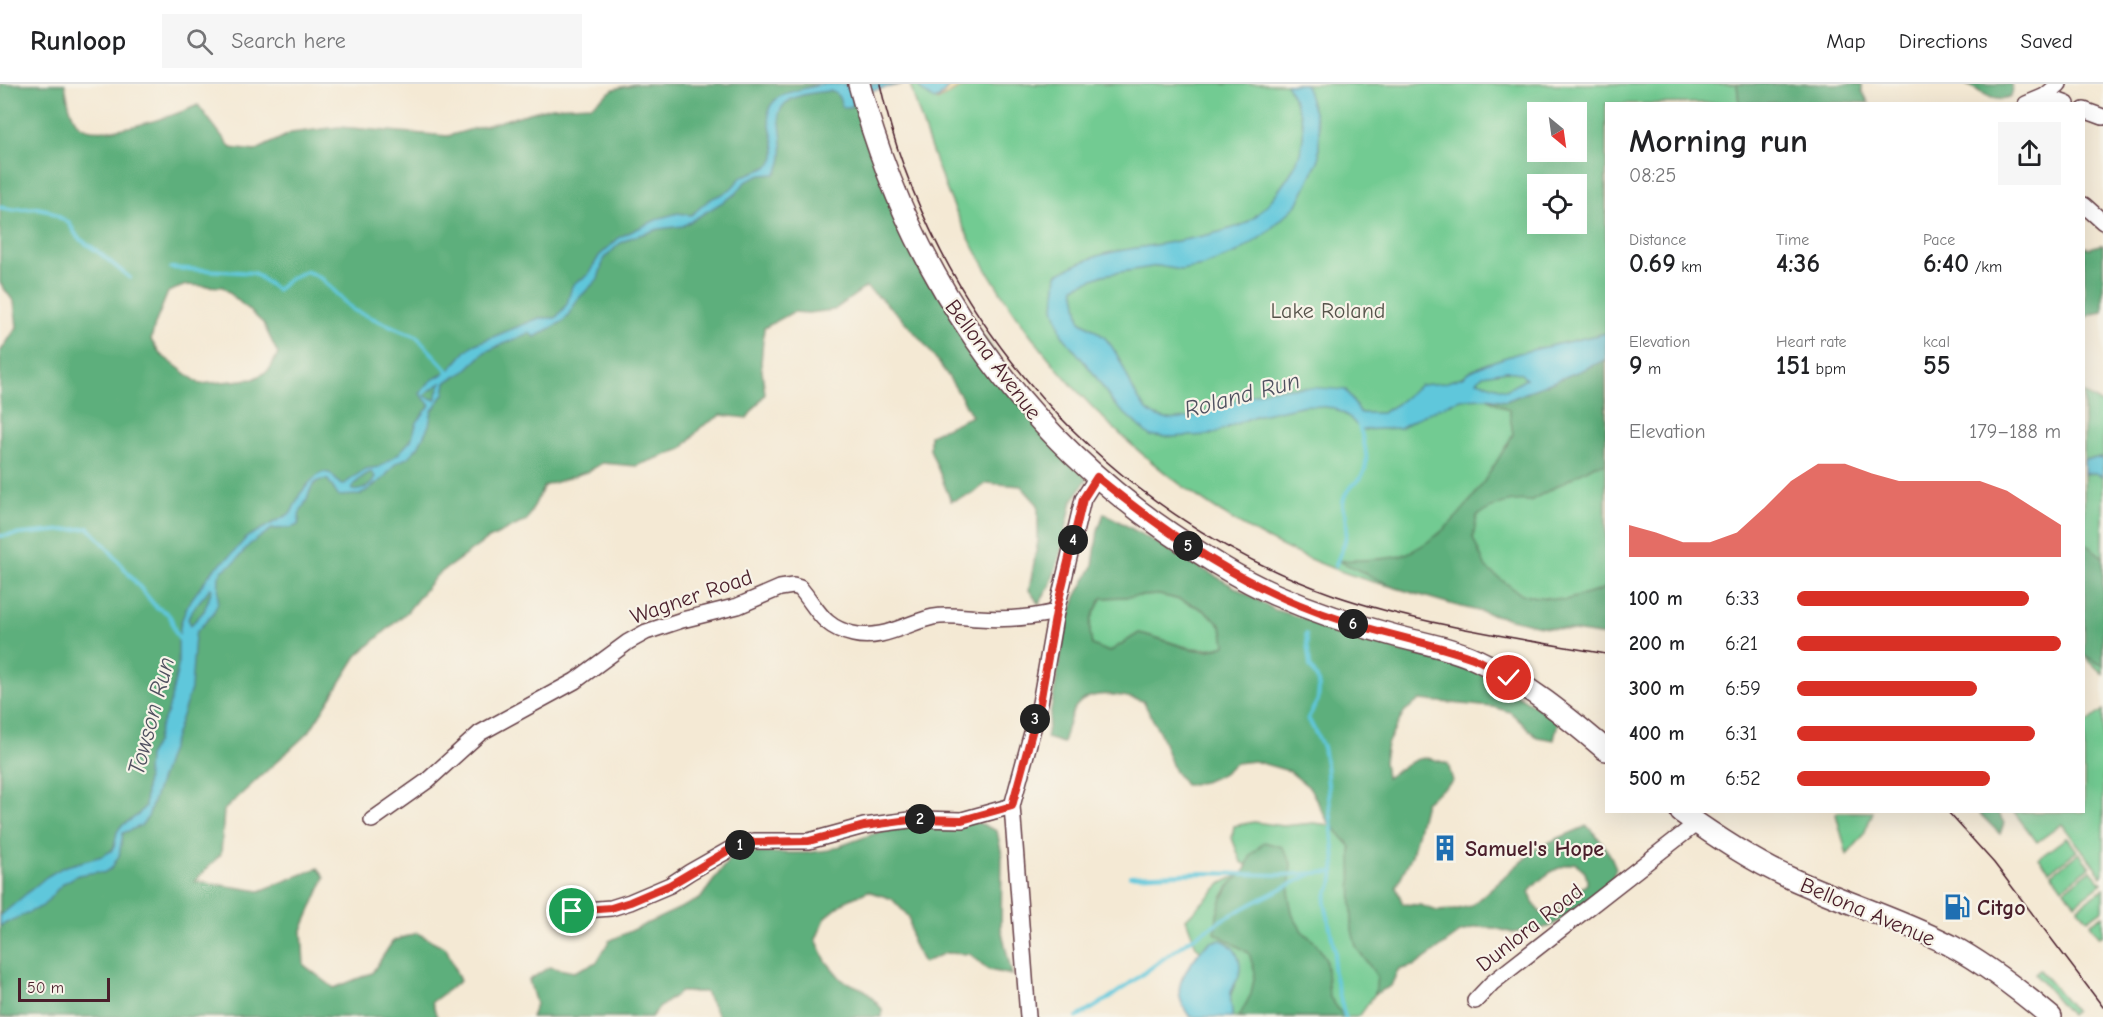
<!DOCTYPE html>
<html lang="en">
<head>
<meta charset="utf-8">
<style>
	:root { --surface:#fff; --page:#f6f6f6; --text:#202124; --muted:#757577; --line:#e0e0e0; --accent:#d93025 }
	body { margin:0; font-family:"Comic Neue",sans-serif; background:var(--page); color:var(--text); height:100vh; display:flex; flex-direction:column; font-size:22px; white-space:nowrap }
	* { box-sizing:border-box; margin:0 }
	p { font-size:20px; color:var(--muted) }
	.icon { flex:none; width:33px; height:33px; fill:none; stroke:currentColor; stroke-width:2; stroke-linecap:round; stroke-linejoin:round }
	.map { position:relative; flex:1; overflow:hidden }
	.sheet { position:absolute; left:1605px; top:18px; width:480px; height:711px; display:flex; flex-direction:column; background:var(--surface); border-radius:0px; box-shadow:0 6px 24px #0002 }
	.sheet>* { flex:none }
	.needle { width:39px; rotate:151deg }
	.controls { position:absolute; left:1527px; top:18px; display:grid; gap:12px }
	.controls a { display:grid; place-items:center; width:60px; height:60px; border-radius:0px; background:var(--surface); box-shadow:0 6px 24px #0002; font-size:30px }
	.scale { position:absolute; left:18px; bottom:15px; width:92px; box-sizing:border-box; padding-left:6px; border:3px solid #4a1f2b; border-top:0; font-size:16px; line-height:21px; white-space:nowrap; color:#4a1f2b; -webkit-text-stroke:4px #f7f3e8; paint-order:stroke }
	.pin { position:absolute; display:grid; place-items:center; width:51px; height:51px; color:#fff; margin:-26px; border:3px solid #fff; border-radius:50%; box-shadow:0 2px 6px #0007 }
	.km { position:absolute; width:30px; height:30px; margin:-15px; border-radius:50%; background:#222; color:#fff; font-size:16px; line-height:30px; text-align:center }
	.round { display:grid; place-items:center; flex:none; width:63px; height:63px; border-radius:0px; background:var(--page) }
	.summary { display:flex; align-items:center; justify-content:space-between; height:102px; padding:0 24px }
	h1 { font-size:33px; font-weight:700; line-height:45px }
	.figures { display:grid; grid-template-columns:repeat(3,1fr); gap:9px; height:102px; padding:6px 24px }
	.figures div { display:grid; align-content:center }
	.figures b { font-size:26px; font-weight:700 }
	.figures small { font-size:16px; font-weight:400 }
	.figures p { font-size:16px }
	.chart { height:168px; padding:12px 24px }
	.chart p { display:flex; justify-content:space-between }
	.chart svg { width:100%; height:108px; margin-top:6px; fill:var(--accent); opacity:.7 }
	ul { padding:0 24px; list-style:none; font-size:20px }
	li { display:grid; grid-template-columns:96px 72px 1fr; align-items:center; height:45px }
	li i { height:15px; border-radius:8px; background:var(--accent) }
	header { display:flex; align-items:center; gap:36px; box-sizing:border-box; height:84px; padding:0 30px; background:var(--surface); border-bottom:2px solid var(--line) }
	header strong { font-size:28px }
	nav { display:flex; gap:33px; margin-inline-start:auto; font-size:21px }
	.search { width:420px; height:54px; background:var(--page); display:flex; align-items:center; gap:15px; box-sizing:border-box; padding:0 21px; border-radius:0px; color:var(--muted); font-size:22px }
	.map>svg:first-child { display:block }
</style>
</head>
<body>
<header>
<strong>Runloop</strong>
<div class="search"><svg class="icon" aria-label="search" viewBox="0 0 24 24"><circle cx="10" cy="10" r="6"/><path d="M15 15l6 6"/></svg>Search here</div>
<nav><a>Map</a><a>Directions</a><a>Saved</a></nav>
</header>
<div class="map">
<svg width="2103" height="933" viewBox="0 0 2103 933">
	<rect width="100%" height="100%" fill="#f7f3e8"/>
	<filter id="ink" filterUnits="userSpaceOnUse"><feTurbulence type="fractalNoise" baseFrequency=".0167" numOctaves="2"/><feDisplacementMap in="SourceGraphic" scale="12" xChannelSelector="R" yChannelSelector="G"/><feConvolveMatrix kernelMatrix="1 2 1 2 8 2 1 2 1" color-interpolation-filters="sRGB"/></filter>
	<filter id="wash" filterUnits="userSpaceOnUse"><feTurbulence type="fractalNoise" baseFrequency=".008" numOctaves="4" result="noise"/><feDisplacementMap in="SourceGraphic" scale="24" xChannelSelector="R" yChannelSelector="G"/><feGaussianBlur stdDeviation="1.35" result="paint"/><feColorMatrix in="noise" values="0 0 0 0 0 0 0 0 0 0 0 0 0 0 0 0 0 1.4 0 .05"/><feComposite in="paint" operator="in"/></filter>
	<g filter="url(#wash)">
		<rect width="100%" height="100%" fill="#f4e9d4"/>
		<g fill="#72cb92" stroke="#5e755e" stroke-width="1.5" fill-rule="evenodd">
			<path d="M910,0H1737L1739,19L1606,20V546C1555,537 1504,527 1452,516C1413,508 1375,500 1337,486C1182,429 1051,304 972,160C945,110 926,54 910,0ZM1538,28H1576V68H1538ZM1538,100H1576V140H1538Z"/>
			<path d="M2084,309L2103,321V590L2084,572Z"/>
			<path d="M1159,511C1180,515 1208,523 1221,543C1224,547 1224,556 1226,561C1189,572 1174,556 1139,549L1109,568L1092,561C1087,540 1091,533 1102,514Z"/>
			<path d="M2103,626V791L2102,792L2062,740L2037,758L2014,728H2084V641Z"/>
			<path d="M1838,728H1873L1863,752L1847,771L1836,730Z"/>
			<path d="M1254,738L1283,742L1314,739L1352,744L1381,850L1377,907L1361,930L1356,933H1232L1230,912L1239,891L1210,858L1201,867L1196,862L1186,835L1222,799L1253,784L1241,778L1232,754L1234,742Z"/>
			<path d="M2067,753L2077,767L2050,787L2039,774Z"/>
			<path d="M2079,769L2090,783L2062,804L2052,790Z"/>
			<path d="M2091,786L2102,799L2075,820L2065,806Z"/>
			<path d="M2103,805V825L2088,836L2078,823Z"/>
			<path d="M2103,831V851L2100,853L2090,840Z"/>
			<path d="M2040,886L2075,927L2070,931L2035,890Z"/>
		</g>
		<g fill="#5daf7c" stroke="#546754" stroke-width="1.5" fill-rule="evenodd">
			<path d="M0,0H65C67,12 70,31 78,40C95,59 177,31 198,21L231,64L255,67L291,49L339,43L448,52L551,23L592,21L614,5L635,0H852L897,133L1087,395L1072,417L1060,472L1050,502L1039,520L1029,506L1038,457V421L1021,402L987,399L970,411L951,417L930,365V351L972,332C946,284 910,236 866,203L834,226L808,229L793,228L764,244L761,279L765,310L747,334L721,331L701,343L682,365L636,382L602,379L589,387L544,402L527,436L485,457L436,492L407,528L357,572L309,648L224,726L221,770L195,797L260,807L318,784L325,793L302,846L304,881L334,904L372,889L393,857L417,849L446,864L460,897L432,918L437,933H0V268L17,243L14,218L0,199ZM186,201L223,203L263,239L278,270L269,286L254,295L200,300L160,270L151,256L155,240L168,208Z"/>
			<path d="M1737,0H1862V7L1869,19H1739Z"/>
			<path d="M1967,0H2011L2013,6L2011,13C1995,21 1981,8 1967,0Z"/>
			<path d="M2100,161H2103V228L2092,230L2084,236V163L2090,164Z"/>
			<path d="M1606,276V380L1595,381L1530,417C1509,414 1494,422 1477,432L1473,454L1486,484L1522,511L1565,516L1598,507L1606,503V552L1535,541L1454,521L1396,504L1339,477C1353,476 1391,476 1403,471C1456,450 1486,396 1513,350L1509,326L1487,314L1506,317Z"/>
			<path d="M1104,429L1275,526L1344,546L1400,567L1464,580L1544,627L1558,638L1554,656L1537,653L1510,628L1493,623L1420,616L1405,627L1387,660L1384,677L1386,694C1413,678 1415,667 1448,680L1453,697L1425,718L1412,771L1396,803L1403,820L1420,821L1437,827L1454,826L1471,822L1538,763L1587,742C1601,755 1610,767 1616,784L1610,801L1580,825L1549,843L1513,849L1495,844L1477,843L1460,849L1416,881L1398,886L1391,902L1375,910L1377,892L1356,863L1352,846L1351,763L1327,736L1310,704L1289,687L1254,677L1236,679L1222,690L1204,698L1185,701L1174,686L1161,651L1143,617C1123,611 1086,602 1073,627C1069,636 1066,648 1063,659L1046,654L1065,547L1076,513L1093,482L1098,446ZM1159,511C1181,515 1208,523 1221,542C1224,547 1224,555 1225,561C1220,563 1213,566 1207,566C1187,568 1160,553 1139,549L1109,568L1092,561C1087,540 1091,533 1102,514ZM1574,779C1584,784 1587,789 1587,800L1572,810L1555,830C1537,833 1535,822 1529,808C1542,792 1554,784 1574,779Z"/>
			<path d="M2084,459L2103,473V582L2084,571Z"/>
			<path d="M1978,728H1998L2004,739L2000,750Z"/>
			<path d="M974,737L997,747L1002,771L1001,844L1012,891L989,886L970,870L945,869L923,879L912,858L909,833L892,815L868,807L846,817L826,833L816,855L826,877L842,896L865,906L882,925V933H719L705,908H680L660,923L651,933H531L536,920L529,896L549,883L574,888L597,878L609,857L700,815L730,774L754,769H805L829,766L901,740Z"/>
			<path d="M1264,758L1282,763L1291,779L1289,814L1293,832L1302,847L1316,859L1326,875L1329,912L1344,933H1239L1251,910L1255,889L1249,869L1215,849L1217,831L1222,814L1231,799L1244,788L1251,771Z"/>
		</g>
		<path fill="#eeda9e" stroke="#9c7c64" stroke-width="1.5" d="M951,0H985L959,4L937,17Z"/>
		<g fill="#5fc7db" stroke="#547383" stroke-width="1.5" fill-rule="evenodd">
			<path d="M819,0H846L848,3L864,0H903L852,11L853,20L849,24H843C839,15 840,10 830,7C813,9 786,10 779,29C780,46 788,77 775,90L761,91L745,98L736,110L683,142L659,145L630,154L619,160L604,175L598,195L578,215L567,233L562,238L535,253L529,249L485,268L464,288L446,298L444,310L432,327L429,341L418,363L407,374L396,379L383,395L360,411L338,412L328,396C316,394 311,402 308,413C307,417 303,422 301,426C298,432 300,436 298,441L291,444L272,445L249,461L235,478L222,487L219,492L218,518L213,530L197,547L195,552L191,605L148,733L141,742L123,749L119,772L111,785L103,789L97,788L78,791L62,800L43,822L0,842V832L46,793L63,783L102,772L111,767L114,763L117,748L121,742L138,731L145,722L148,672L156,659L160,643L168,627L178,583V554L181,538L188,520L212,487L230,472L247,453L291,429L300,410L310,398L322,388L330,389L340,400L343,401L365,385L379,383L398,370L411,356L417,338L430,321L420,310C431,291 440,295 453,282C460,275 464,267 473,261L539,234H556L567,220L572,202L576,198L588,191L599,172L620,153L660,134L678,129L691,131C697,127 702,121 708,117C714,112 723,111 729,106C734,103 737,97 742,93C752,87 767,87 774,76C780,66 764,35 770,23C779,5 804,7 819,0ZM441,299L435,316L425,312L426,309ZM372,388L375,393C372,402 361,408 352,406C354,399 364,390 372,388ZM210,504L212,505L204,527L191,541L188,535C192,523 203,515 210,504Z"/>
			<path d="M917,0H951L939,14L934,16L923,8Z"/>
			<path d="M1286,0H1305L1319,44V75L1297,121L1264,151L1237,169L1203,182L1181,186L1158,182L1103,191L1074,203L1080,237C1088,242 1099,248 1106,255C1125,276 1128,306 1147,326C1175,355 1242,308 1273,305C1297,302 1322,304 1346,306L1360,329H1382L1397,320L1420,301L1444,299L1462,293L1467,289L1488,279L1519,269L1606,249V276L1506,317L1487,314L1461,315L1423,331L1400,344L1361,346L1349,333L1334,324L1306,321L1255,332L1210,351L1171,353L1150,352L1113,319L1094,290L1062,251L1054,223L1057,190C1075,181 1093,172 1113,168C1151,161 1189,157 1226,146C1233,144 1242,142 1248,138C1265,126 1278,108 1290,90C1311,56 1305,33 1286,0ZM1507,287L1520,289L1526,295L1506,306L1477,297L1483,291Z"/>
			<path d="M2100,374L2103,375V392L2095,389L2084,390V375Z"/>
			<path d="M1221,856C1235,861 1243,876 1239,891C1238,897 1232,902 1231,909C1229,917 1233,925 1232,933H1190C1184,925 1177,912 1180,901C1182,890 1201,863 1211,858C1214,857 1218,857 1221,856Z"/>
		</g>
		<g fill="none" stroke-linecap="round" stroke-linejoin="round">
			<g stroke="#5fc7db" stroke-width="4">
				<path d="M0,123L9,126L37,124L47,126L69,139L78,154L97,167L130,194"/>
				<path d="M171,184L254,189L277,206L288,196L306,187L321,194L353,226L417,253L450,289"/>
				<path d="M0,452L89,444L105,461L156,523C180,533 167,541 181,557"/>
				<path d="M1335,482C1343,465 1349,451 1346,432C1345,428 1342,423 1343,419C1344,406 1354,402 1361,393C1372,379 1363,354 1358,339"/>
				<path d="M1306,550L1310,582L1317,594L1319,604L1318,616L1308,634L1323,663L1326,680L1335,778L1332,801L1327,809L1325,819L1335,868L1333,885L1345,933"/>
				<path d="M1130,792L1203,789L1282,791L1334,788"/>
				<path d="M1077,933C1117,912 1150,883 1187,858C1225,832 1270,810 1312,790"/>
			</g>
		</g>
	</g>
	<g filter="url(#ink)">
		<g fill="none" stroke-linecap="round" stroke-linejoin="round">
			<g stroke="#643d44" stroke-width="18">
				<g id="minor">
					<path d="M2045,12L2059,0"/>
					<path d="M2026,20L2045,12L2067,20"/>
					<path d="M2084,26L2103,33"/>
					<path d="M2084,121L2103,138"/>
					<path d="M372,736L427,697L480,649L575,597L628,558L646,548L682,536L738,522L780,504L793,502L800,504C818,525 822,543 853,550C881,557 907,539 933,533C949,530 963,533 978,534C1005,536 1030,534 1056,528"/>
					<path d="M572,827L611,824L630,818L670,801L690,788L734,763L754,757H809L864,742L917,735L962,736L1012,722"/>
					<path d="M1475,917L1492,899L1697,739"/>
					<path d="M1028,933L1012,722L1040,619L1056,528L1083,415L1097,393"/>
				</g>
			</g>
			<g stroke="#643d44" stroke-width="24">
				<g id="secondary">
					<path d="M859,0C908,184 1013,342 1171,450C1204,472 1239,495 1276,511C1315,528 1354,541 1396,552C1422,559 1452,564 1477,576C1525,598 1566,632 1606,666"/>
					<path d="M1681,728C1715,752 1752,777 1790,794C1843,818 1899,835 1950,861C1987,881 2019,906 2051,933"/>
				</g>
			</g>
			<use href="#minor" stroke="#fff" stroke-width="15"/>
			<use href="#secondary" stroke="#fff" stroke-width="21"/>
			<g stroke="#4a1f2b" stroke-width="1.5">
				<path d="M880,0C931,233 1109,432 1334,511C1422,541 1515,554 1606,570"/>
				<path d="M1948,728L1994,779L2103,923"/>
			</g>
		</g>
	</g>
	<g fill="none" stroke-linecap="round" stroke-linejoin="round" filter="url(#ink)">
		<g stroke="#fff" stroke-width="12">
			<path id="route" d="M572,827L611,824L630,818L670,801L734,763L754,758L809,757L864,742L917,735L962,736L1012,722L1040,619L1056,528L1083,415L1097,393C1169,452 1248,506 1338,535C1382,550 1429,558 1473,574C1486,579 1497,587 1509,594"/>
		</g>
		<use href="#route" stroke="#d93025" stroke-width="8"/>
	</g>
	<defs>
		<g id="building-bare" transform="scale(2.07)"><path d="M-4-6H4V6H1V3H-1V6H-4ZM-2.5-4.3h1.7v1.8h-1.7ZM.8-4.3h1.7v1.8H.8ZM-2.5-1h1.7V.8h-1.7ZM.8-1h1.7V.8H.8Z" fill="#1f6fb2" stroke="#f7f3e8" stroke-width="2.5" paint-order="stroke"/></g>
		<g id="fuel-bare" transform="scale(2.07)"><path d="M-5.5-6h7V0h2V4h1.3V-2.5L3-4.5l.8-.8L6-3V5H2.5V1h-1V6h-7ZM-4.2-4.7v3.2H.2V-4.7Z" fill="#1f6fb2" stroke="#f7f3e8" stroke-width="2.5" paint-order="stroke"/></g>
	</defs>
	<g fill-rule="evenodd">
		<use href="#building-bare" x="1445" y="764"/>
		<use href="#fuel-bare" x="1957" y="823"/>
	</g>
	<g text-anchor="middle" stroke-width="4.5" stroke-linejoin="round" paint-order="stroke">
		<g font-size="22" fill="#56534a" stroke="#f7f3e8">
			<text x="1328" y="234">Lake Roland</text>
		</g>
		<g font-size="22" fill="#4a1f2b" stroke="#f7f3e8">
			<text transform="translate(994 275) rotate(53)" y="8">Bellona Avenue</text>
			<text transform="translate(691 512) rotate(-19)" y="8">Wagner Road</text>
			<text transform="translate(1868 827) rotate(23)" y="8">Bellona Avenue</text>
			<text transform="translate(1529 843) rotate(-38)" y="8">Dunlora Road</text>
		</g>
		<g font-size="22" font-weight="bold" fill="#4a1f2b" stroke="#f7f3e8" text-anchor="start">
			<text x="1465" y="772">Samuel's Hope</text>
			<text x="1977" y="831">Citgo</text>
		</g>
		<g font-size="24" font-style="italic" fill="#505160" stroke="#f7f3e8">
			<text transform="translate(1242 311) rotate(-15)" y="8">Roland Run</text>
			<text transform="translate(151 632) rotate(-75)" y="8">Towson Run</text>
		</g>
	</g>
</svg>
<div class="controls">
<a><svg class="needle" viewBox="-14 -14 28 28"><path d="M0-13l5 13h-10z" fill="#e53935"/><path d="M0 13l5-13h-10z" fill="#757577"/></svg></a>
<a><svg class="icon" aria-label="locate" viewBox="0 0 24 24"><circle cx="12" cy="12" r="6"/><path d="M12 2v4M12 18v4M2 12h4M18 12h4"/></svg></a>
</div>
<div class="scale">50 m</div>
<div class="pin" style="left:572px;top:827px;background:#1e9e55"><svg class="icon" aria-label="arrive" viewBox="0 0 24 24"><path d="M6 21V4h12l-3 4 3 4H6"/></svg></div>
<div class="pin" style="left:1509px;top:594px;background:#d93025"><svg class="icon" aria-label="check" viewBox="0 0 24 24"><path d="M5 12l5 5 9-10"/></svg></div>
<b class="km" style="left:740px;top:761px">1</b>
<b class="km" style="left:920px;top:735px">2</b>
<b class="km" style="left:1035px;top:635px">3</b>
<b class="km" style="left:1073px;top:456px">4</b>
<b class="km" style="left:1188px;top:462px">5</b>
<b class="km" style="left:1353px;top:540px">6</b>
<section class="sheet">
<div class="summary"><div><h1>Morning run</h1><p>08:25</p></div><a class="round"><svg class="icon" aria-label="share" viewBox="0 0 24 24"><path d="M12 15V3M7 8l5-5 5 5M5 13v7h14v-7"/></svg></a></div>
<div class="figures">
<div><p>Distance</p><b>0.69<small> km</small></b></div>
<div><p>Time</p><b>4:36</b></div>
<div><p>Pace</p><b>6:40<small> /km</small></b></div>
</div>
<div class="figures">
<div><p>Elevation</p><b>9<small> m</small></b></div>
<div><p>Heart rate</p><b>151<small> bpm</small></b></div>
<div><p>kcal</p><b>55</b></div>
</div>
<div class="chart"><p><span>Elevation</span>179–188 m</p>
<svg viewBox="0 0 160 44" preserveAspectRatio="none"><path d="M0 44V31L10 34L20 38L30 38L40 34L50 24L60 13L70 6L80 6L90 10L100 13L110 13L120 13L130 13L140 17L150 24L160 31V44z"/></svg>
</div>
<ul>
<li><b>100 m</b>6:33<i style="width:88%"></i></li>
<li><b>200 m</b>6:21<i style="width:100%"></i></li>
<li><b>300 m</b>6:59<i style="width:68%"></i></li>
<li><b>400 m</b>6:31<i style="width:90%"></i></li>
<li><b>500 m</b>6:52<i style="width:73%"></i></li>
</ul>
</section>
</div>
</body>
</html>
